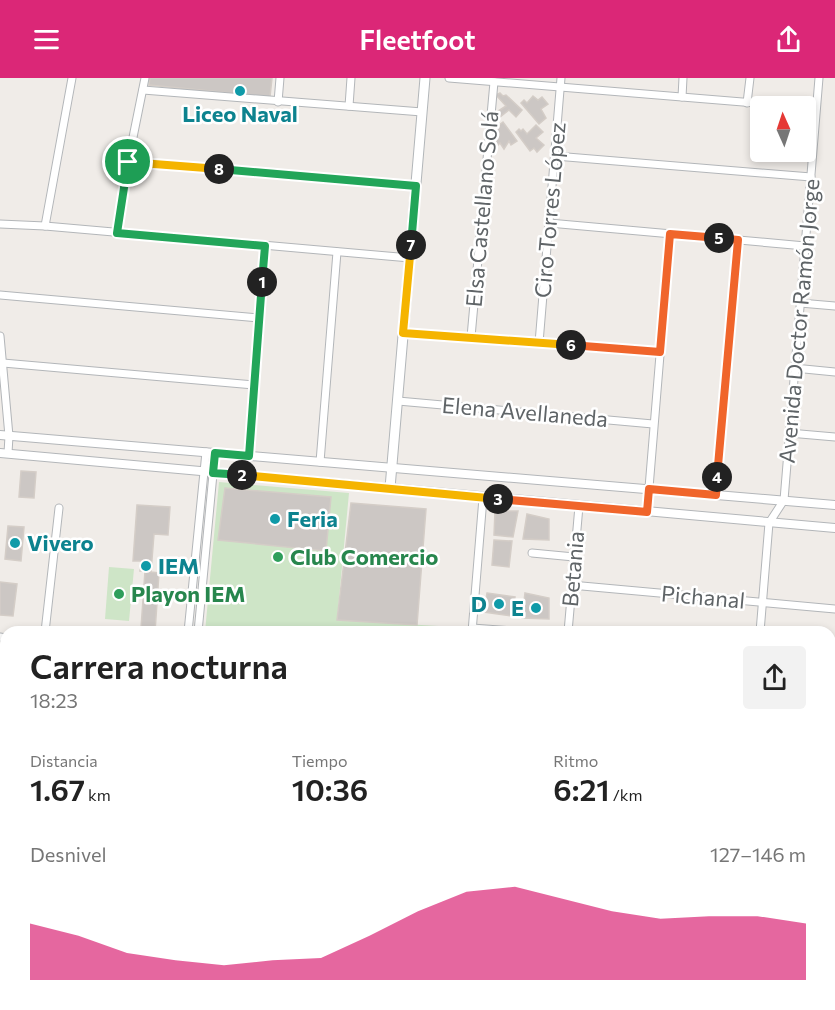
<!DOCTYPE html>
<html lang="es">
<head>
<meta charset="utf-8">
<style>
	:root { --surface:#fff; --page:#f2f2f2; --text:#222; --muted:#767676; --accent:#db2777 }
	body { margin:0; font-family:Commissioner,sans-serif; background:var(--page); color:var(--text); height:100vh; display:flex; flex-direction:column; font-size:22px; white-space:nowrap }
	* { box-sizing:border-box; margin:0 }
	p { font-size:20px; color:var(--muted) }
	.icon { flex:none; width:33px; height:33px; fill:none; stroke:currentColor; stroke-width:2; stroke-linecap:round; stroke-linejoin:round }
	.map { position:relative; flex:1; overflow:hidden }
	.side { position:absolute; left:0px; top:548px; width:836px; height:386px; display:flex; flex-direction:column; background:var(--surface); border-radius:18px 18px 0 0; box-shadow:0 3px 9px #0003 }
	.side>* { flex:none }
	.needle { width:39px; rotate:357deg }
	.tools { position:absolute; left:750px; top:18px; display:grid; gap:12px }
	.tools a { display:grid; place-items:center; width:66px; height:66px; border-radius:6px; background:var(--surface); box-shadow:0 3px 9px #0003; font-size:30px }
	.pin { position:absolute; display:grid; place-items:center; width:51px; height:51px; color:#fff; margin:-26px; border:3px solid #fff; border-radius:50%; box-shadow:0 2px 6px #0007 }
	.km { position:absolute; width:30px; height:30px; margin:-15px; border-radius:50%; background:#222; color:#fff; font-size:16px; line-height:30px; text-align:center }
	.round { display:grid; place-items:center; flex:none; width:63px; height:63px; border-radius:6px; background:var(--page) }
	.head { display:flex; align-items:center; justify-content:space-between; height:102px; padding:0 30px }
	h1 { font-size:33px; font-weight:600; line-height:45px }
	.figures { display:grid; grid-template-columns:repeat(3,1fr); gap:9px; height:102px; padding:6px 30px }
	.figures div { display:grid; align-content:center }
	.figures b { font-size:30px; font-weight:600 }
	.figures small { font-size:16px; font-weight:400 }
	.figures p { font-size:16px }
	.chart { height:168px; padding:12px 30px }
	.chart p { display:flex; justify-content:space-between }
	.chart svg { width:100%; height:108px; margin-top:6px; fill:var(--accent); opacity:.7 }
	header { display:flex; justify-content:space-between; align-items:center; height:78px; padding:0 30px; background:var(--accent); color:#fff; font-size:27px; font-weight:600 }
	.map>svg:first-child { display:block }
</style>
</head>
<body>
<header><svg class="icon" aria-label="menu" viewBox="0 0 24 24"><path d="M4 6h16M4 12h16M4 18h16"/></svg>Fleetfoot<svg class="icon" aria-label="share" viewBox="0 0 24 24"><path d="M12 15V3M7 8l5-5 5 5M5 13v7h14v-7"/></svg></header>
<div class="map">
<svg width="835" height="932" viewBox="0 0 835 932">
	<rect width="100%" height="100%" fill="#f0ece8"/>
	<g fill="#cee5c7">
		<path d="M219,404L349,415L337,542L472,550V554H205Z"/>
		<path d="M109,489L134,491L129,543L105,541Z"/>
		<path d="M13,927H111V932H12Z"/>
	</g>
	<g fill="#ccc7c4" stroke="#d4cdc7" stroke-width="1.5">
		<path d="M150,0H272L270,19L149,7Z"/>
		<path d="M500,15L503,18L506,17L522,32L516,39L509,32L500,39L495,35L506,28L496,17Z"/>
		<path d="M533,18L538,22L542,19L548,26L541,31L546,40L539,46L521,25L524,22L527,25Z"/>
		<path d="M496,44L499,47L503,44L517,63L511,67L509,63L504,71L500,65L497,68L492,60L496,56L493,51L494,50L493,47Z"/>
		<path d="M536,47L543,54L536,60L544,67L537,74L534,70L530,73L516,54L519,51L521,53L523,51L527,56Z"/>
		<path d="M21,393L36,394L34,420L19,419Z"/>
		<path d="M225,410L331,419L326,473L218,462Z"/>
		<path d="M351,425L426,431L417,547L337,542Z"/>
		<path d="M137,427L170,429L168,457L154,456L151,494L159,495L155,554H136V550H141L145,493H140L141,483H133Z"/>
		<path d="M495,433H518L513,459L494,457Z"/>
		<path d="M527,436L549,441V462L523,461Z"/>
		<path d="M8,448L24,449L21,483L5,481Z"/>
		<path d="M494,462L512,463L509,489L492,487Z"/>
		<path d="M0,504L17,506L13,538L0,537Z"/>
		<path d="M487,515L515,519L512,538L484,534Z"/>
		<path d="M525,515L549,520V541L522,540Z"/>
		<path d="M830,912H835V931L830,930L831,932H821L820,927H830Z"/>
		<path d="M718,927H749L748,932H718Z"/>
		<path d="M750,927H781L780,932H750Z"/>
	</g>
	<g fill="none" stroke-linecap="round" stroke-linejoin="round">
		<g stroke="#b3b6b9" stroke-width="8">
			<g id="pedestrian">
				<path d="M830,825L834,783"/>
				<path d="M219,932V927"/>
				<path d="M313,932L314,927"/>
				<path d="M485,932V927"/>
				<path d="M540,932V927"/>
				<path d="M651,932V927"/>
			</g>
		</g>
		<g stroke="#b3b6b9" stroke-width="9">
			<g id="minor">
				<path d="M449,0L791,28"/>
				<path d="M143,12L422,34"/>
				<path d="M682,19L683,0"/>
				<path d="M278,24L280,0"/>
				<path d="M747,25L750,0"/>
				<path d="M349,28L351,0"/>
				<path d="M555,78L811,99"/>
				<path d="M128,84L416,108"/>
				<path d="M549,145L805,168"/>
				<path d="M0,146L45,148L410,180"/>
				<path d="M45,148L72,0"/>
				<path d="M117,155L128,84L145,0"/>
				<path d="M0,217L259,240"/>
				<path d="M800,225L835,228"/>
				<path d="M403,255L660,274"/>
				<path d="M0,258L9,358L8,375"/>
				<path d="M471,259L494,4"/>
				<path d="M539,265L561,0"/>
				<path d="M3,285L254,307"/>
				<path d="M794,290L835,294"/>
				<path d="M398,323L653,346"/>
				<path d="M789,355L835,359"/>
				<path d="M249,378L265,168"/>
				<path d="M320,384L337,174"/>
				<path d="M716,417L738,162"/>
				<path d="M647,434L670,156"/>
				<path d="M532,475L574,479"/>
				<path d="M571,507L835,531"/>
				<path d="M472,550L515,553"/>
				<path d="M45,554L59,430"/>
				<path d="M188,554L206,374"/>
				<path d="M198,554L215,375"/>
				<path d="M472,554L483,420"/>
				<path d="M568,554L579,428"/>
				<path d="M760,554L769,445L784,422L819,0"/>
				<path d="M0,559L6,560"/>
				<path d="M830,614H835"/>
				<path d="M830,697L835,698"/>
				<path d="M830,783H835"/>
				<path d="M830,899L835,900"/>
				<path d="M598,929L641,932"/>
				<path d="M150,932V927"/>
				<path d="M165,932L166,927"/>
				<path d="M423,932L424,927"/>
				<path d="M713,932V927"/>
			</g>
		</g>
		<g stroke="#b3b6b9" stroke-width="10">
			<g id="tertiary">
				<path d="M0,357L835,427"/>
				<path d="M0,375L835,450"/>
			</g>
		</g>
		<g stroke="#b2b6b9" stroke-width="11">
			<path id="secondary" d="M390,410L425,0"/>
		</g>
		<use href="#pedestrian" stroke="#fff" stroke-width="5"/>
		<use href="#minor" stroke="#fff" stroke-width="7"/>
		<use href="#tertiary" stroke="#fff" stroke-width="8"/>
		<use href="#secondary" stroke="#fff" stroke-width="9"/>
	</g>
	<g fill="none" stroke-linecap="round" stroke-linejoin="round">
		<g stroke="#fff" stroke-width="12">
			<path id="split-1" d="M128,84L117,155L265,168L262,204"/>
		</g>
		<g stroke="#fff" stroke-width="12">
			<path id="split-2" d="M242,397L213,395L215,375L249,378L262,204"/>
		</g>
		<g stroke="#fff" stroke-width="12">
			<path id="split-3" d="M242,397L498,421"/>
		</g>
		<g stroke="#fff" stroke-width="12">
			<path id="split-4" d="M498,421L647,434L649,411L716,417L717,399"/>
		</g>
		<g stroke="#fff" stroke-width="12">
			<path id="split-5" d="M717,399L738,162L719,160"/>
		</g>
		<g stroke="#fff" stroke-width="12">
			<path id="split-6" d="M571,267L660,274L670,156L719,160"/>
		</g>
		<g stroke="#fff" stroke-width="12">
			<path id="split-7" d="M411,167L403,255L571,267"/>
		</g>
		<g stroke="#fff" stroke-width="12">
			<path id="split-8" d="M219,91L416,108L411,167"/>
		</g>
		<g stroke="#fff" stroke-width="12">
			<path id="split-9" d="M128,84L219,91"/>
		</g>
		<use href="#split-1" stroke="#22a559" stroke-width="8"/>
		<use href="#split-2" stroke="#22a559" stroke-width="8"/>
		<use href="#split-3" stroke="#f5b400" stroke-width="8"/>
		<use href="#split-4" stroke="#f0652b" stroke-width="8"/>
		<use href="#split-5" stroke="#f0652b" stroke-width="8"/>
		<use href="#split-6" stroke="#f0652b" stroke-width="8"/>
		<use href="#split-7" stroke="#f5b400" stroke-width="8"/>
		<use href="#split-8" stroke="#22a559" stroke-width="8"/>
		<use href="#split-9" stroke="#f5b400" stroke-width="8"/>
	</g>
	<g fill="#0f9aa8" stroke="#fff" stroke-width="2">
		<circle cx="240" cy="13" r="6"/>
		<circle cx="275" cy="441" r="6"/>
		<circle cx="15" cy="465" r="6"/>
		<circle cx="146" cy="488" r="6"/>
		<circle cx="499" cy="526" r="6"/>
		<circle cx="536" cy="530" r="6"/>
	</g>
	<g fill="#2e9e5b" stroke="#fff" stroke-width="2">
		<circle cx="278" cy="479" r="6"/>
		<circle cx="119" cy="516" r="6"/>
	</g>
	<g text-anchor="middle" stroke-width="5" stroke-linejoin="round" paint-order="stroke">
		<g font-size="22" font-weight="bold" fill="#0d838f" stroke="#fff" text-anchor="start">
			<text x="240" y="44" text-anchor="middle">Liceo Naval</text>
			<text x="287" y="449">Feria</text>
			<text x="27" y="473">Vivero</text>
			<text x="158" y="496">IEM</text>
			<text x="487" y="534" text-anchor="end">D</text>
			<text x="524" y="538" text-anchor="end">E</text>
		</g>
		<g font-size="22" fill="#5f6467" stroke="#fff">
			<text transform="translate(482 131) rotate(-85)" y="8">Elsa Castellano Solá</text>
			<text transform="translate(550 132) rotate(-85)" y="8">Ciro Torres López</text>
			<text transform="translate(799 243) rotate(-85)" y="8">Avenida Doctor Ramón Jorge</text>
			<text transform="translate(525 334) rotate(5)" y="8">Elena Avellaneda</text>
			<text transform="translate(573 491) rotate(-85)" y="8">Betania</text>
			<text transform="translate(703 519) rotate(5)" y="8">Pichanal</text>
		</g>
		<g font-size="22" font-weight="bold" fill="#27864d" stroke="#fff" text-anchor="start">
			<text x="290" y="487">Club Comercio</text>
			<text x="131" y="524">Playon IEM</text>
		</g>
	</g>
</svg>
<div class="tools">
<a><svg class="needle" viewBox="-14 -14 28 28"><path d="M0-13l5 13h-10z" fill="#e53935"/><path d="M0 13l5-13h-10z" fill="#767676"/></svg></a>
</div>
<div class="pin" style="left:128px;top:84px;background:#1e9e55"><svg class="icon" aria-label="arrive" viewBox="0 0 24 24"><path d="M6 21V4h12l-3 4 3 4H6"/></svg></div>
<b class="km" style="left:262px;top:204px">1</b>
<b class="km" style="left:242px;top:397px">2</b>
<b class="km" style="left:498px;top:421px">3</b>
<b class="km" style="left:717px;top:399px">4</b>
<b class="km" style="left:719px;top:160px">5</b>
<b class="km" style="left:571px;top:267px">6</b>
<b class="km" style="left:411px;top:167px">7</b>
<b class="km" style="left:219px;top:91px">8</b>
<section class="side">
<div class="head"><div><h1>Carrera nocturna</h1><p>18:23</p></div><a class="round"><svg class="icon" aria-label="share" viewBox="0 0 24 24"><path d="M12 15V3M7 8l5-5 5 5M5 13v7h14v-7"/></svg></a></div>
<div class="figures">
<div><p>Distancia</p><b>1.67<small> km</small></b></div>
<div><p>Tiempo</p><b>10:36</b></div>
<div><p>Ritmo</p><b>6:21<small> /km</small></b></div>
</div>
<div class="chart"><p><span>Desnivel</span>127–146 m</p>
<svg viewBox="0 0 160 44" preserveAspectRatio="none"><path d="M0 44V21L10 26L20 33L30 36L40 38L50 36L60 35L70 26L80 16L90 8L100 6L110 11L120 16L130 19L140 18L150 18L160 21V44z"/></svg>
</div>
</section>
</div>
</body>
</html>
